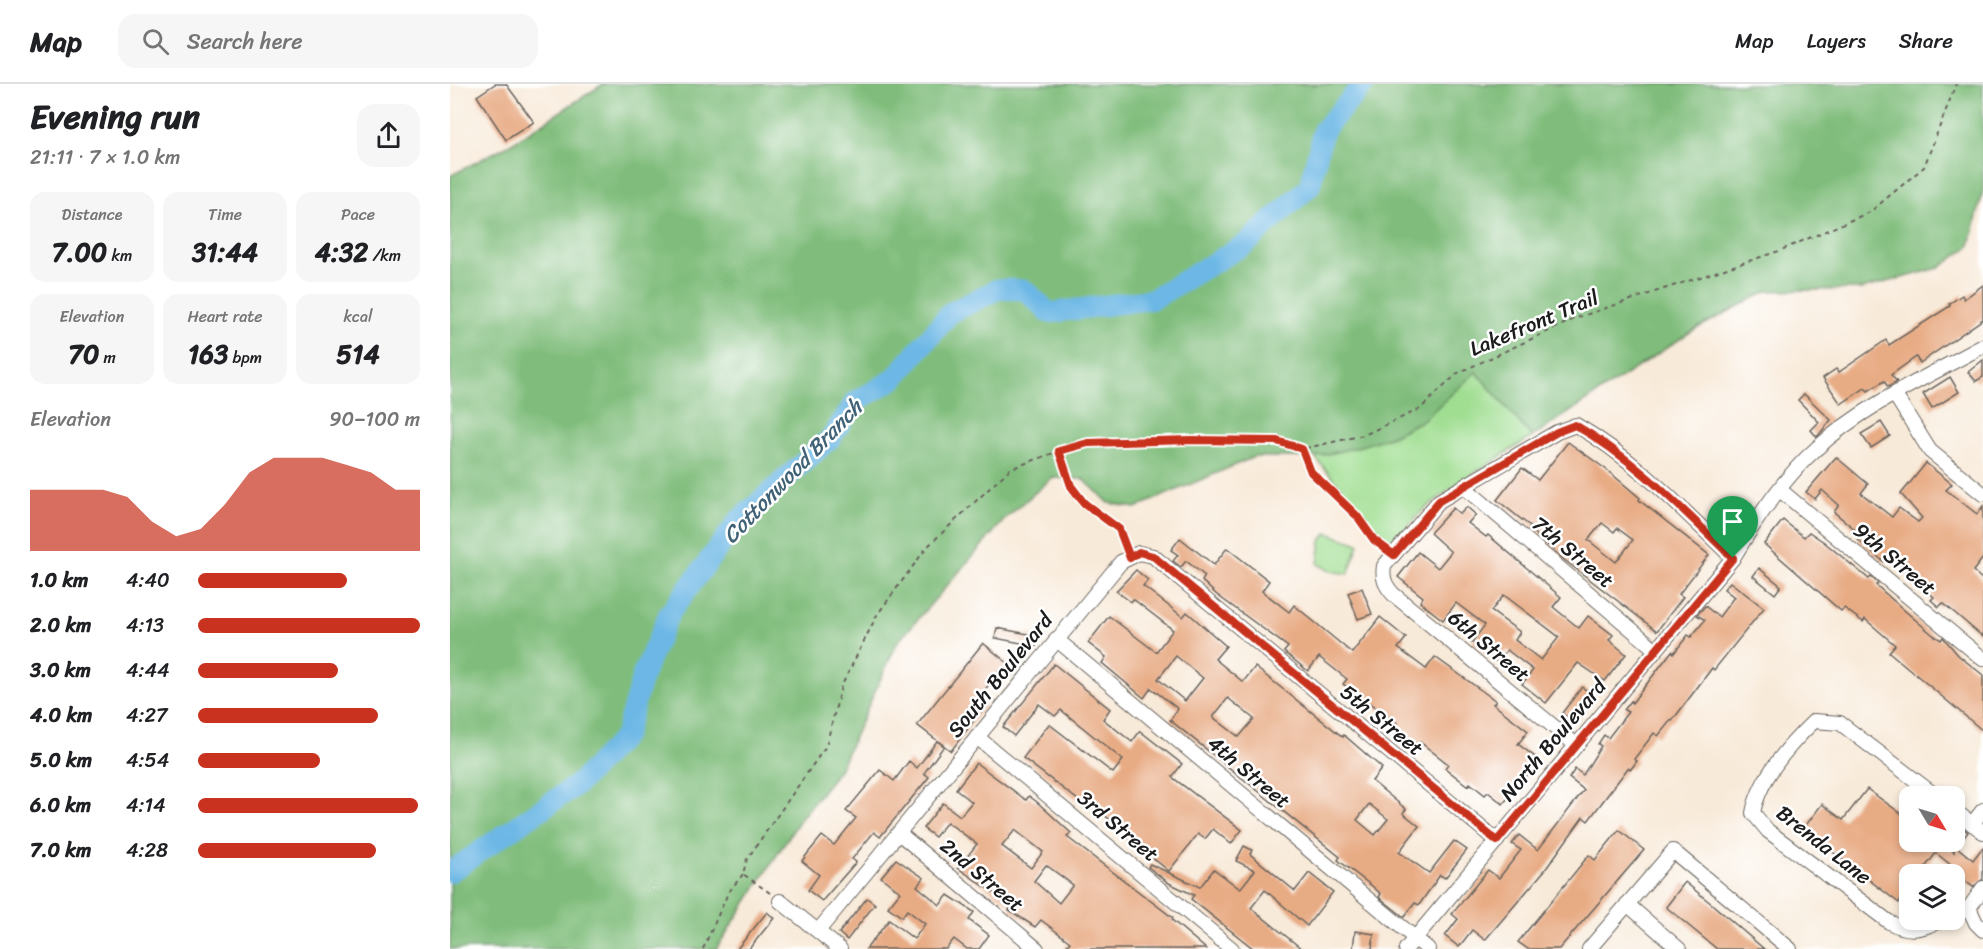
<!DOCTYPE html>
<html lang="en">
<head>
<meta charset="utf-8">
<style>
	:root { --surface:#fff; --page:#f6f6f6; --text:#202124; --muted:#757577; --line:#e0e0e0; --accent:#c8321e }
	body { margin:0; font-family:Sriracha,sans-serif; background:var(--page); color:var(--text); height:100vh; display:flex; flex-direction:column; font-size:22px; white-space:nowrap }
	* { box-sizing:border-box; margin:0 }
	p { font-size:20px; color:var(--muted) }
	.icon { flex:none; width:33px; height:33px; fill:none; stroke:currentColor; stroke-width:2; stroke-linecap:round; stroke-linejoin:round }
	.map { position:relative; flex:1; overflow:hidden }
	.details { display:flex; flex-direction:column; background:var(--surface); width:450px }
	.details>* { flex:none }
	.needle { width:39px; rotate:128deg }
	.tools { position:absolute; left:1449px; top:702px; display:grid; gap:12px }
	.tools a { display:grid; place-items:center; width:66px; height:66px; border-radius:12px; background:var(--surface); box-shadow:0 3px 9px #0003; font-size:30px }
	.pin { position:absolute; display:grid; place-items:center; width:51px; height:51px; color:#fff; margin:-62px -26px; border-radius:50% 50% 50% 0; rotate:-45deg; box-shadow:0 0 6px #0007 }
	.pin .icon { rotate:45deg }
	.round { display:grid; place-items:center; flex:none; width:63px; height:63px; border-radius:18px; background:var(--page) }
	.headline { display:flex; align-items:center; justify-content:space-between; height:102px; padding:0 30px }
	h1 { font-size:33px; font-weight:800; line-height:45px }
	.figures { display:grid; grid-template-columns:repeat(3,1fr); gap:9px; height:102px; padding:6px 30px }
	.figures div { display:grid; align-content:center; border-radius:15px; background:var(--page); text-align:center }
	.figures b { font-size:26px; font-weight:800 }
	.figures small { font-size:16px; font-weight:400 }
	.figures p { font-size:16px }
	.chart { height:168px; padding:12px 30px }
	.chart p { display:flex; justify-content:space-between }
	.chart svg { width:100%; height:108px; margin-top:6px; fill:var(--accent); opacity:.7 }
	ul { padding:0 30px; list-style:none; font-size:20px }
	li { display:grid; grid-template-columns:96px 72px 1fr; align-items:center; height:45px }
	li i { height:15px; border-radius:8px; background:var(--accent) }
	header { display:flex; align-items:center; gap:36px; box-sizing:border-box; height:84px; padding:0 30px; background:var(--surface); border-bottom:2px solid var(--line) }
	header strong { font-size:28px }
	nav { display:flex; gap:33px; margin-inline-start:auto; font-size:21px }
	.search { width:420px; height:54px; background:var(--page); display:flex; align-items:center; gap:15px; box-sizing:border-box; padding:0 21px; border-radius:18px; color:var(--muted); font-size:22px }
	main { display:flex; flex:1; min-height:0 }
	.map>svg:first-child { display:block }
</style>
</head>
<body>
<header>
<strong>Map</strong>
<div class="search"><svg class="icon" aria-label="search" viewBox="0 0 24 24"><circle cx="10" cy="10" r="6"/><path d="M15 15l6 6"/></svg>Search here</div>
<nav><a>Map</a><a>Layers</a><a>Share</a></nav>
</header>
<main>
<section class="details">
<div class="headline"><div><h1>Evening run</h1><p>21:11 · 7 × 1.0 km</p></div><a class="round"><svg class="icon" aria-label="share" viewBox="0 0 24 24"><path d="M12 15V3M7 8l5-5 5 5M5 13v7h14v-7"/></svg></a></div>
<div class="figures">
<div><p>Distance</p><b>7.00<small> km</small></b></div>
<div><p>Time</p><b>31:44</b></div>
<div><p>Pace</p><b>4:32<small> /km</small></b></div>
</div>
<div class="figures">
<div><p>Elevation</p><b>70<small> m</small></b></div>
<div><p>Heart rate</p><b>163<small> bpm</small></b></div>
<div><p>kcal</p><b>514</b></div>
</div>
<div class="chart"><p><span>Elevation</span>90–100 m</p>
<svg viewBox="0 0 160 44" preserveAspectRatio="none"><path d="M0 44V19L10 19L20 19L30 19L40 22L50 32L60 38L70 35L80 25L90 12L100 6L110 6L120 6L130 9L140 12L150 19L160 19V44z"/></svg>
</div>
<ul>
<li><b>1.0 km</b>4:40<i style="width:67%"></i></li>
<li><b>2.0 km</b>4:13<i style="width:100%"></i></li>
<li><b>3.0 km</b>4:44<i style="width:63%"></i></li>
<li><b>4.0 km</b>4:27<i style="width:81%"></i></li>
<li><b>5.0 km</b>4:54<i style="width:55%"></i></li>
<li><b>6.0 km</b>4:14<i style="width:99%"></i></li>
<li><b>7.0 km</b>4:28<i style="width:80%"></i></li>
</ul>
</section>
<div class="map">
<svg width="1533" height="865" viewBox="0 0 1533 865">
	<rect width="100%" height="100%" fill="#fff"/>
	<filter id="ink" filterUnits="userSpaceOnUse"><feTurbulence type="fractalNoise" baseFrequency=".0167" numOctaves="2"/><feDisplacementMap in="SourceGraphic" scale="12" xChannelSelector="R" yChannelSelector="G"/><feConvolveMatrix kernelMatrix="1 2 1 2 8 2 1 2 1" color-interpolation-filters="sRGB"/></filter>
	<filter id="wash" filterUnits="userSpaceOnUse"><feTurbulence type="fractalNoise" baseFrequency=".008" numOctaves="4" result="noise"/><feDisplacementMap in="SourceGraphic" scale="24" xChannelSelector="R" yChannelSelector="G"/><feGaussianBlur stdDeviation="1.35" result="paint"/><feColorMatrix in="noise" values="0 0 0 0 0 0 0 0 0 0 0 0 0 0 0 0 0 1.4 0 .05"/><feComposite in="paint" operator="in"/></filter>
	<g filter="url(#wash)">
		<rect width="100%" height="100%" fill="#f8ead9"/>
		<g fill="#a0de92" stroke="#5e7d57" stroke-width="1.5">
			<path d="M1026,287L1082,353L1016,394L973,426L939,461L865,373L942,352L973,336Z"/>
			<path d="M877,449L909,460L898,490L880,487L868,480L871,456Z"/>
		</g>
		<path fill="#80bd7c" stroke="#4e6c4c" stroke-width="1.5" d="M153,0H1533V107L1520,162L1489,184L1411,205L1317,207L1242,247L1082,353L1026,288L973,336L942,352L904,364L865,373H804L685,424L659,419L633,395L602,394L556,434L447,559L389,686L349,737L266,865H0V92L62,59Z"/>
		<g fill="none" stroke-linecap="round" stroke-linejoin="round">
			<path stroke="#6cb7e5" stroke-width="21" d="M0,788L128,700L175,652L193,590L219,530L289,436L381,354L405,318L444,295L500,229L548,205L575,206L599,229L703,215L797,159L860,102L873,46L914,0"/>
		</g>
		<g id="blocks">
			<g fill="#e8ac85" fill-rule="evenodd">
				<path d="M45,0H56L84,38L56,56L27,12Z"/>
				<path d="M1533,201V235L1470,279L1466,273L1441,291L1447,298L1438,303L1434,297L1418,307L1415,304L1391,320L1373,294L1386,285L1389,288L1436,256L1439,261L1500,222L1499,220L1512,211L1514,215Z"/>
				<path d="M1533,276V293L1526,297L1518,288Z"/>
				<path d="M1500,293L1509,308L1482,325L1473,310Z"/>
				<path d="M1354,310L1381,336L1367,353L1361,346L1369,338L1348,316Z"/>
				<path d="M1431,338L1440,352L1421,364L1411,350Z"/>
				<path d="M1118,358L1157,386L1190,414L1189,416L1259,471L1229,510L1233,513L1207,547L1113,475L1079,444L1081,443L1047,416L1072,384L1088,396ZM1152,439L1164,448L1167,444L1183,456L1166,478L1138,456Z"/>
				<path d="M1386,373L1418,400L1411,409L1442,433L1449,424L1468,438L1472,434L1451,410L1476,379L1502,400L1496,406L1527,430L1533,422V474L1523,487L1533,496V553L1493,519L1489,523L1481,516L1484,513L1438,473L1434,478L1408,456L1412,451L1384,428L1389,421L1372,406L1365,415L1356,408Z"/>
				<path d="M1017,423L1026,431L1018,439L1036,453L1038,451L1111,513L1103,523L1129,544L1138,532L1163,551L1159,556L1176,570L1155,597L1128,579L1096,619L1072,600L1083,586L1057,566L1047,578L1022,558L1035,541L1006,519L993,536L970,518L973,513L948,493L968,468L988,484L1001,468L980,449L1003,424L1010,430ZM1054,511L1109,553L1091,576L1065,556L1070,548L1041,527Z"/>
				<path d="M1333,436L1354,453L1359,448L1374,458L1419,495L1421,493L1428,499L1426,501L1454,526L1483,551L1491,556L1493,553L1508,571L1533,591V647L1439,568L1445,561L1415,535L1413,538L1394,524L1391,527L1314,460Z"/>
				<path d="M730,454L764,481L777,464L819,497L812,507L839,528L844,521L902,569L930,533L956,554L948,564L976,585L985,573L1046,617L1043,620L1078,647L1068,660L1089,676L1053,720L1038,708L1035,711L1020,699L1018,702L995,684L998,680L970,658L968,661L945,643L947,639L893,600L897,595L869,573L858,587L834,568L838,563L767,511L752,497L755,492L736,477L731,483L723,477L728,471L721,466Z"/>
				<path d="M1309,484L1331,502L1325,510L1303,492Z"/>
				<path d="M686,486L698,496L693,502L733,533L737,528L776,562L765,575L793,598L805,583L893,653L894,651L932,684L922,697L956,725L953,729L969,742L949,768L979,789L1004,757L1017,766L995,794L990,791L969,821L965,819L954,833L929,813L931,810L922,802L888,776L890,773L720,636L728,625L701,604L694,614L652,579L656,573L638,559L659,532L706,568L723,546L683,515L681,518L666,507ZM726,572L753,594L735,617L708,595ZM778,614L804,635L789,653L763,633ZM919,720L938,735L925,751L907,736Z"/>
				<path d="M1280,498L1314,524L1264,586L1262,584L1222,637L1221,636L1208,652L1204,649L1184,675L1187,677L1181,685L1178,684L1138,737L1133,733L1095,786L1035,856L1022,846L1009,863L995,852L1008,835L1002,830L1038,786L1049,794L1071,766L1062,760L1069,751L1088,766L1134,706L1119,694L1125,685L1133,691L1151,662L1148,660L1154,651L1158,654L1178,628L1174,626L1181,617L1182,619L1222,567L1224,569L1238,551L1241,553L1255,536L1247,531L1255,522L1269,533L1284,513L1274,505Z"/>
				<path d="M912,504L922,530L908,535L898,509Z"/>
				<path d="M547,544L588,552L586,562L545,554Z"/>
				<path d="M533,559L566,586L560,594L550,586L527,616L535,622L501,667L467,641Z"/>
				<path d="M604,580L660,625L653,635L682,658L690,647L732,680L722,693L792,746L781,760L763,745L755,755L748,750L719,787L661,741L663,738L635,716L632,719L573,674L599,640L663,689L673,676L611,626L605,632L589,620L564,652L553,643Z"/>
				<path d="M1132,603L1145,613L1125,639L1112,629Z"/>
				<path d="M487,657L494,662L474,689L479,693L430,753L424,748L402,775L406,778L372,817L358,806L369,791L352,777L358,769L372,752L384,761L406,734L396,727L430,686L444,697L459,677L467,684Z"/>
				<path d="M526,679L576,716L579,712L587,718L621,749L617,753L723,834L722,836L756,865H614L620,858L591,836L585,843L559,826L563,822L508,784L527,760L497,738L485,753L473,744L493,719L510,732L522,718L506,705ZM565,746L593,768L581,784L552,762ZM596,781L623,801L609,819L584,797Z"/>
				<path d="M1417,705L1460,736V758H1490L1504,768V738L1518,748L1507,763L1523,776L1533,763V795L1523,803L1510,793L1512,790L1486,769L1470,790H1460V805L1449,819L1353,745L1372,720L1393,736Z"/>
				<path d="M1169,746L1194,766L1109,865H1078L1068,858L1139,771L1145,776Z"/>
				<path d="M794,762L802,766L800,770L845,807L859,789L883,808L857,842L815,806L801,824L852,865H804L741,815L744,811L719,799L698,783L700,780L750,803L764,785L790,805L805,786L786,777Z"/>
				<path d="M446,775L474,794L467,802L490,821L498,811L524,828L519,836L539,851L529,865H517L504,855L496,865H416L439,836L464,855L475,840L457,826L452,833L438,823L450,808L431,793Z"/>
				<path d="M1235,798L1263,821L1314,865H1267L1216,823Z"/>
				<path d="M417,814L425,820L397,856L389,849Z"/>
				<path d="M317,828L324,834L299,865H287Z"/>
				<path d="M905,847L924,850L922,865H903Z"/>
			</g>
		</g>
	</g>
	<g filter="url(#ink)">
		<use href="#blocks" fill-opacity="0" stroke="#69645e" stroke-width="1.5"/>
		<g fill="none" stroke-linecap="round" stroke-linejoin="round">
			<g stroke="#69645e" stroke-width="16">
				<g id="minor">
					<path d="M1445,311L1480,367L1533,410"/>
					<path d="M1014,403L1206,566"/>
					<path d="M1330,406L1533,575"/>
					<path d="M606,555L978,865"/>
					<path d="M527,653L782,865"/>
					<path d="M1126,661L943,510C935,501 932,494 934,482L989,417L1107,348L1126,341C1185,375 1234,427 1283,474"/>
					<path d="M1486,712L1390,639L1364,637C1339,661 1309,695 1303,729L1318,747L1439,838C1460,849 1471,845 1493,836"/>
					<path d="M1504,726L1533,748"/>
					<path d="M1522,740L1533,726"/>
					<path d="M450,750L587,865"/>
					<path d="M330,817L390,865"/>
					<path d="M1177,820L1229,865"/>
					<path d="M1519,824L1526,839L1533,846"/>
					<path d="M1504,830L1519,824L1533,804"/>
					<path d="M368,847L671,478L689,469L703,472L1047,757"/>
					<path d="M956,865L1283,474C1305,437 1334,393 1366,365C1414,321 1477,293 1533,262"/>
					<path d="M1139,865L1223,767L1340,865"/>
				</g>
			</g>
			<g stroke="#69645e" stroke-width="2" stroke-dasharray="4.5 4.5" stroke-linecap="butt">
				<path d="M852,365L861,388L907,432L923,456L934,464"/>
				<path d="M676,462C664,431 654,438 634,419C619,405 615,385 609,367L638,359L740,356L827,357L852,365L914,351L970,325L1008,289L1129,233L1329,167L1420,128L1474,83L1506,0"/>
				<path d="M320,809L293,790L297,775L376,662L391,603L427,531L477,463L560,385L609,367"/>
				<path d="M253,865L278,809L293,790"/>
			</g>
			<use href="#minor" stroke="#fff" stroke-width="14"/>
		</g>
	</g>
	<g fill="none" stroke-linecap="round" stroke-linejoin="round" filter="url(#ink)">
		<g stroke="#fff" stroke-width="12">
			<path id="route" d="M1125,341C1185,375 1234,427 1283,474L1047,757L703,472L689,468L680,474L669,445L634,419L621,402L609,367L638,359L740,356L827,357L852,365L861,388L907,432L924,456L944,471L989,417L1107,348Z"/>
		</g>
		<use href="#route" stroke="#c8321e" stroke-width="8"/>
	</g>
	<g text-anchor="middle" stroke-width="5" stroke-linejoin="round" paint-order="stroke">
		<g font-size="21" fill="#1c1c1c" stroke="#fff">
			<text transform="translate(1084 239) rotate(-23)" y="7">Lakefront Trail</text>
			<text transform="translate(1123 468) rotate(40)" y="7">7th Street</text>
			<text transform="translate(1445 475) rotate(40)" y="7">9th Street</text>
			<text transform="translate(1039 562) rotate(40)" y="7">6th Street</text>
			<text transform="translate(550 591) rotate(-51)" y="7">South Boulevard</text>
			<text transform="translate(932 636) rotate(39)" y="7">5th Street</text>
			<text transform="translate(1103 656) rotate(-50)" y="7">North Boulevard</text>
			<text transform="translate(799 688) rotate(40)" y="7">4th Street</text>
			<text transform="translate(668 742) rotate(40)" y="7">3rd Street</text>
			<text transform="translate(1374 761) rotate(38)" y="7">Brenda Lane</text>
			<text transform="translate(532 791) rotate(40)" y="7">2nd Street</text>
		</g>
		<g font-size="22" font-style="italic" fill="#406276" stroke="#fff">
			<text transform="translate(342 387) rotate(-46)" y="8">Cottonwood Branch</text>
		</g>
	</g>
</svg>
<div class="tools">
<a><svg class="needle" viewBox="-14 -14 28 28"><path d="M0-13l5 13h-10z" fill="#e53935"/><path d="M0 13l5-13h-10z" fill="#757577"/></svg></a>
<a><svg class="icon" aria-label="layers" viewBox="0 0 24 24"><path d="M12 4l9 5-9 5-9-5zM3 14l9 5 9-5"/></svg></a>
</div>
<div class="pin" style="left:1283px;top:474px;background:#1e9e55"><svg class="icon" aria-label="arrive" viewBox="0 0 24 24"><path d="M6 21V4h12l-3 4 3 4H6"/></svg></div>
</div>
</main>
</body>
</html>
